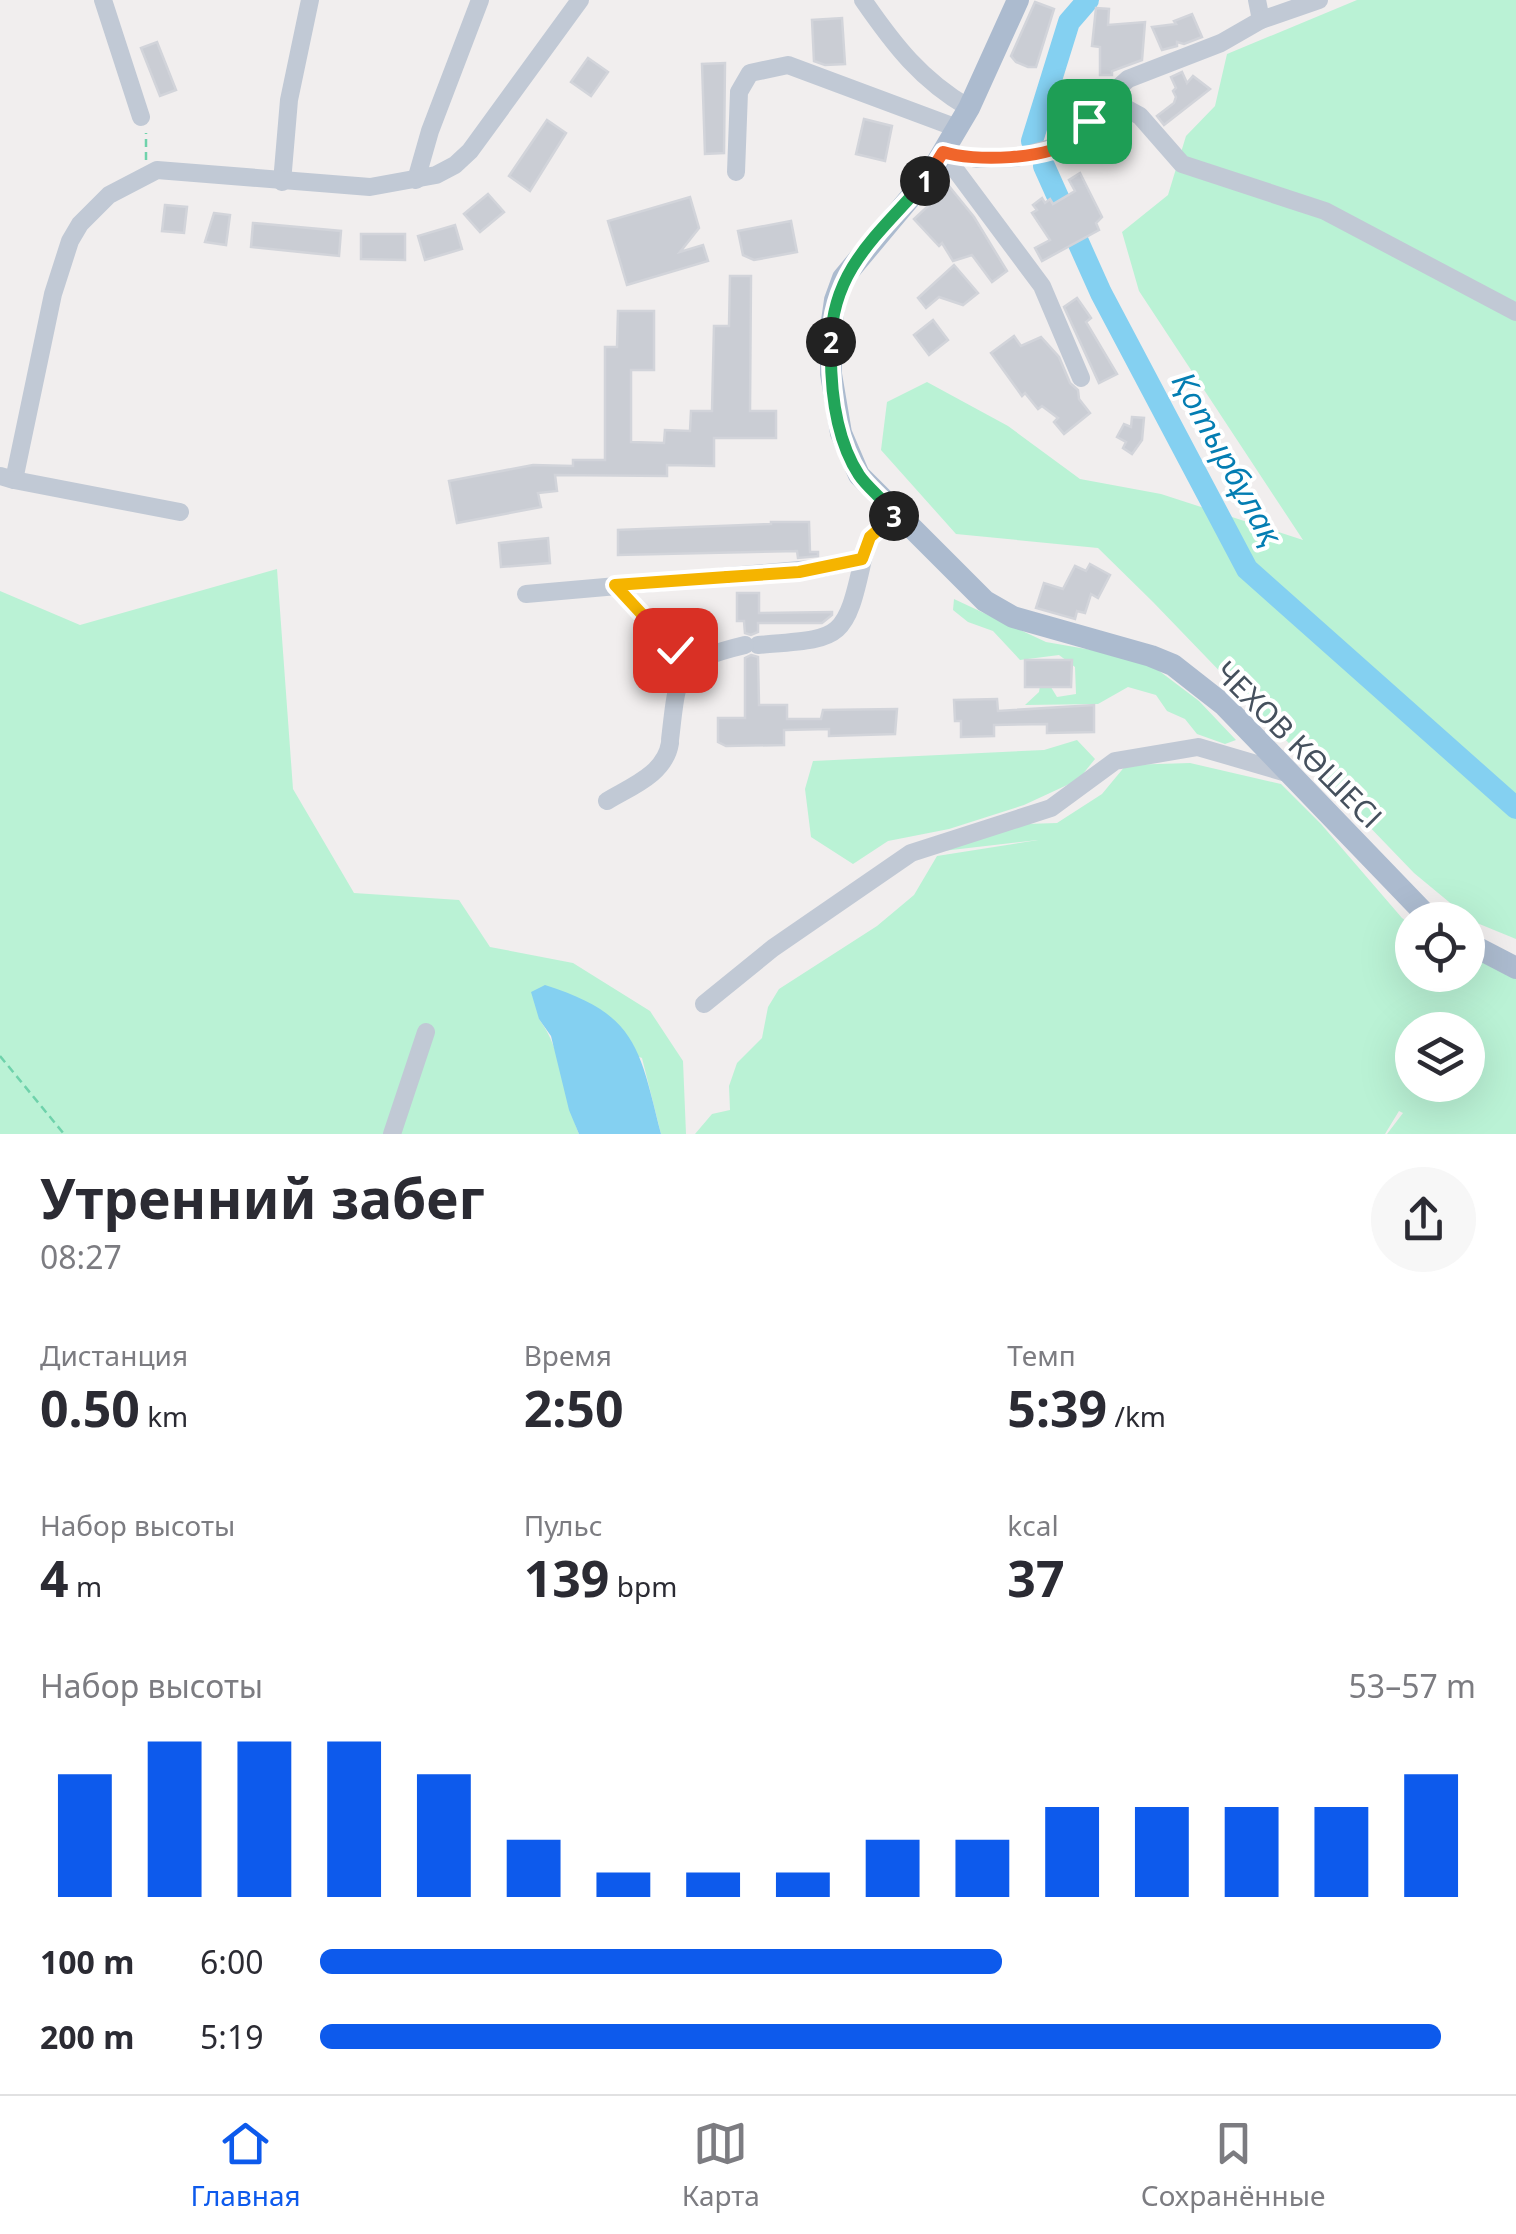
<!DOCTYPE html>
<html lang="ru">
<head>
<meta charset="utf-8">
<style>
	:root { --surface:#fff; --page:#f7f7f7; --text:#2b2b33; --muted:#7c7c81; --line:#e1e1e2; --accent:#0d5aec }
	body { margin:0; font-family:"Noto Sans",sans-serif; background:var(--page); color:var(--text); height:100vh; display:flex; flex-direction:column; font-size:38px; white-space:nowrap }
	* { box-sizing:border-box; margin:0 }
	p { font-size:32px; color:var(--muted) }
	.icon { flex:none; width:55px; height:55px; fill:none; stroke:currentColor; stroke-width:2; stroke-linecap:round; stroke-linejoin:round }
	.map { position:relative; height:1134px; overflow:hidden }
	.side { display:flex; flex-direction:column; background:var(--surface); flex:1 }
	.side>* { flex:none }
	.buttons { position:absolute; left:1395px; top:902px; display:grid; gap:20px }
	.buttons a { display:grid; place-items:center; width:90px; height:90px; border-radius:50%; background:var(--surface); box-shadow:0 10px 40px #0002; font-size:50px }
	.pin { position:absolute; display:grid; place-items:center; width:85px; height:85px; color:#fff; margin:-42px; border-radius:20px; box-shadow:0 5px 15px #0006 }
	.km { position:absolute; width:50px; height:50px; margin:-25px; border-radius:50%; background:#222; color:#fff; font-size:28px; line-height:50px; text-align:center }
	.round { display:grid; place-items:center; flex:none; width:105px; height:105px; border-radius:52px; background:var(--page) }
	.overview { display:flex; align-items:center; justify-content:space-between; height:170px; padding:0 40px }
	h1 { font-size:55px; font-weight:700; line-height:75px }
	.figures { display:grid; grid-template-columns:repeat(3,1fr); gap:15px; height:170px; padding:10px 40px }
	.figures div { display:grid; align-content:center }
	.figures b { font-size:50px; font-weight:700 }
	.figures small { font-size:28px; font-weight:400 }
	.figures p { font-size:28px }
	.chart { height:280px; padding:20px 40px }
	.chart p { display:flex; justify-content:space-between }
	.chart svg { width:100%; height:180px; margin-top:10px; stroke:var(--accent); stroke-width:6 }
	ul { padding:0 40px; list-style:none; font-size:32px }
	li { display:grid; grid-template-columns:160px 120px 1fr; align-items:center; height:75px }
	li i { height:25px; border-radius:12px; background:var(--accent) }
	.dock { display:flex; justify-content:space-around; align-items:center; height:140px; border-top:2px solid var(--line); background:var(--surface); font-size:28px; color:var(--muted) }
	.dock a { display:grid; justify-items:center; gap:5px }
	.dock .selected { color:var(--accent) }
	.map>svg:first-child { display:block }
</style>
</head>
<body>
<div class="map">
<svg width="1516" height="1134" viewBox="0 0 1516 1134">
	<rect width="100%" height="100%" fill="#f1eeee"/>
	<g fill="#baf2d5" fill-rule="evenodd">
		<path d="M1357,0H1516V939L1472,921L1414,873L1153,602L1098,548L956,534L881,450L887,402L927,382L1008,426L1080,479L1161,494L1303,540L1139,291L1122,232L1168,195L1186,136L1215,106L1227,54Z"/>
		<path d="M277,569L293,789L354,893L459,900L490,947L573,963L650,1011L683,1061L686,1134H661L642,1058L539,1019C563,1051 564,1097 579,1134H0V591L80,625Z"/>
		<path d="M954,599L1046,642L1109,653L1154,667L1199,701L1236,740L1225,744L1197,734L1185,719L1167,711L1156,695L1128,687L1098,704L1025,705L1039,692L1041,679H1046L1057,697L1076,694L1075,667L1059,655L1020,660L993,631L968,622L953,610Z"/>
		<path d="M1077,740L1095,759L1078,780L1024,805L949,829L888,841L853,864L811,837L805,789L813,761L1044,750Z"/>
		<path d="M1190,763L1281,784L1321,824L1402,918L1412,925V975H1468V956L1516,977V1134H1387L1403,1113L1399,1111L1385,1134H695L712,1114L730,1110L729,1086L737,1063L762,1038L768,1007L779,989L877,926L914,895L937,856L1038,840L934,852L1026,824L1057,823L1102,794L1126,765ZM1412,1030H1468V1085H1412Z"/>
	</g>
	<path fill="#84d0f1" d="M545,985C637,1014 639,1047 661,1134H579L569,1110L551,1036L539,1019L531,992Z"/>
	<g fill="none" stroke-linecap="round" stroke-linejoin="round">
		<g stroke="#84d0f1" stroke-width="22">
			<path d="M1032,141L1069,22L1088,0"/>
			<path d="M1044,166L1101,293L1247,569L1516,808"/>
		</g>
	</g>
	<g fill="#cacdd4" stroke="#d2d4da" stroke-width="2.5">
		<path d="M1035,2L1054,9L1036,67H1028L1016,62L1011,56Z"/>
		<path d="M1096,8L1109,9L1108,25L1145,22L1142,60L1112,71V75H1100V47L1092,46Z"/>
		<path d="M1192,14L1202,37L1184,44L1177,42V46L1162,50L1152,27L1176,24L1174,21Z"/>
		<path d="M842,18L845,64L825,65L814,61L812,20Z"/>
		<path d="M157,42L176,90L160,96L141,48Z"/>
		<path d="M588,58L608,72L591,96L571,82Z"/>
		<path d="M725,63L724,153L705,154L702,64Z"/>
		<path d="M1182,72L1187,83L1193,76L1210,89L1164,125L1157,116L1174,103L1176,97L1173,91L1176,88L1171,77Z"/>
		<path d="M864,119L892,126L885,161L856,154Z"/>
		<path d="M547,120L566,133L530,191L509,176Z"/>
		<path d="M1080,173L1102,217L1096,223L1099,230L1042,261L1035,248L1050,240L1032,213L1037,210L1033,205L1042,198L1045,203L1050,199L1053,204L1075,191L1069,180Z"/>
		<path d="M944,180L974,217L1007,271L992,282L972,255L953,261L942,243L939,246L914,219L940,195L936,190Z"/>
		<path d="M488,194L504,212L480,232L464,214Z"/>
		<path d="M690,197L699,228L680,252L703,245L708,261L627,285L608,221Z"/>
		<path d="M165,205L187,207L184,233L162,231Z"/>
		<path d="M214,213L230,215L226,245L205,242Z"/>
		<path d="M791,221L797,252L754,260L743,255L738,231Z"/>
		<path d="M253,223L341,231L339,256L251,247Z"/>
		<path d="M455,225L462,249L425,260L418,236Z"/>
		<path d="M361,234H405V260L361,259Z"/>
		<path d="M954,265L978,293L963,305L939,297L926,308L918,298Z"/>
		<path d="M730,276H751L750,411H776V438H714V466L667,465V476L555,475L557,491L538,493L541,507L457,523L449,481L533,465L573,466V460H605V347H617L618,311H654V370H631V442L664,443L665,430L690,431L691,411H712L714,326H729Z"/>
		<path d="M1077,298L1091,318L1086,322L1117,374L1099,383L1064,307Z"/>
		<path d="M933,320L948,340L929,355L914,335Z"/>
		<path d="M1014,336L1021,346L1041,337L1059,357L1070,383L1078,390L1079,399L1090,413L1064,434L1054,422L1058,418L1042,406L1038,409L1025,393L1022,396L991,353Z"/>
		<path d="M1132,417L1144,418L1142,440L1132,454L1123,448L1126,442L1117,437L1124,424L1131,427Z"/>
		<path d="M771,522H809L810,552H818V556L798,558L797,551L618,555V530L771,524Z"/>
		<path d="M548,538L550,563L501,567L499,543Z"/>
		<path d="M1090,564L1110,575L1098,598L1091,594L1085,613L1077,611L1075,619L1036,608L1044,583L1063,589L1075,566L1086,571Z"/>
		<path d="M737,593H759V613L832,612V615L822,623H758V632L751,635L745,633L744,621H737Z"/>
		<path d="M751,655L758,657L759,705H787V719H821L823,710L897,709L895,734L829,736V729L784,730V745L726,746L718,742V718H745V658Z"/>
		<path d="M1025,660H1072L1071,687H1025Z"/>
		<path d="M997,699L998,711L1094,705V732L1047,733V724L994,725V736L961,737V721H955L954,700Z"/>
	</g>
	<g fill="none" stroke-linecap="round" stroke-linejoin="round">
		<g stroke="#6fd2ab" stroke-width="2.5" stroke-dasharray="8 5" stroke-linecap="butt">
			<path d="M146,160V133"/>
			<path d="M0,1056L64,1134"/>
		</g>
		<g stroke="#c1c9d5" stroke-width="18">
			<path d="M103,0L141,117"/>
			<path d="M863,0C894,45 921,80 969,108"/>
			<path d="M1257,0L1261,20"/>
			<path d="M1107,98L1140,116L1182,164L1325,211L1516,312"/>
			<path d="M943,152L977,159L1016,158L1071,142L1107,98L1128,79L1221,43L1261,20L1319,0"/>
			<path d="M943,153L1042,286L1081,378"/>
			<path d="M736,172L739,92L750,73L788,65L957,128"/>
			<path d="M416,180L430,131L480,0"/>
			<path d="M282,182L289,100L310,0"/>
			<path d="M0,476L14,480L53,294L70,241L80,224L109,195L157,170L370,187L436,175L455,165L470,151L580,0"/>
			<path d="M14,480L180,512"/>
			<path d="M615,585L669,645L675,650L703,656"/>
			<path d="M526,594L822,568L863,559L870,537L896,514"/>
			<path d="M758,645C840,638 845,643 863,559"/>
			<path d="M670,740C678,673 674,662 745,645"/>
			<path d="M607,801C632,786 665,774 670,743"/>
			<path d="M704,1004L773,948L911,853L1051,808L1115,761L1198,747L1287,773"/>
			<path d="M392,1134L426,1032"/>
		</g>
		<g stroke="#acbbcf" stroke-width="22">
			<path d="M1018,0L969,108L930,174L843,278L835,300L831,328V374L841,433L859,475L985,601L1013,617L1151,656L1173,665L1224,705L1431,920"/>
			<path d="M1468,943L1516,968"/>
		</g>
	</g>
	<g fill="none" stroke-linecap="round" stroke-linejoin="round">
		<g stroke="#fff" stroke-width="20">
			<path id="split-1" d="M925,181L943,152C973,162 1049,160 1074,139C1079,134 1084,127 1089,121"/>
		</g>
		<g stroke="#fff" stroke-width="20">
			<path id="split-2" d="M831,342C832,269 880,233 925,181"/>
		</g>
		<g stroke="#fff" stroke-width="20">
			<path id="split-3" d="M831,342C830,385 835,438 859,475C869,490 888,502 894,516"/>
		</g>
		<g stroke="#fff" stroke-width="20">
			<path id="split-4" d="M727,577L799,572L862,559L870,537L894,516"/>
		</g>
		<g stroke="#fff" stroke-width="20">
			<path id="split-5" d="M675,650L615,585L727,577"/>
		</g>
		<use href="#split-1" stroke="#f0652b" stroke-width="12"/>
		<use href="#split-2" stroke="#22a559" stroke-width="12"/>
		<use href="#split-3" stroke="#22a559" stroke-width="12"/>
		<use href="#split-4" stroke="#f5b400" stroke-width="12"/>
		<use href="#split-5" stroke="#f5b400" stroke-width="12"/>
	</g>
	<g text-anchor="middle" stroke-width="8" stroke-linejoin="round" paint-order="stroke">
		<g font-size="30" fill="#45505d" stroke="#fff">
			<text transform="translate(1298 745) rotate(45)" y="10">ЧЕХОВ КӨШЕСІ</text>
		</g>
		<g font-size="32" font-style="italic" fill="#037db2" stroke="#fff">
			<text transform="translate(1227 459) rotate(61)" y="11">Қотырбұлақ</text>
		</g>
	</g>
</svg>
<div class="buttons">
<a><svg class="icon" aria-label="locate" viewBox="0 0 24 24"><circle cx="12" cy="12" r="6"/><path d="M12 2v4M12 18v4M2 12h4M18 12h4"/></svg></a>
<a><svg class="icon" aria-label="layers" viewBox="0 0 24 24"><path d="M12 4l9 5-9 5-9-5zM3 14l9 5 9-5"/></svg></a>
</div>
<div class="pin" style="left:1089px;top:121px;background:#1e9e55"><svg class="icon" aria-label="arrive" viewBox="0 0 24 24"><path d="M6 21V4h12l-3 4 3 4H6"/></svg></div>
<div class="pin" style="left:675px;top:650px;background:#d93025"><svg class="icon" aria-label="check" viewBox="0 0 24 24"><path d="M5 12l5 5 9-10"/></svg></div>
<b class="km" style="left:925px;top:181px">1</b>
<b class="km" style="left:831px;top:342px">2</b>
<b class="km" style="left:894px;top:516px">3</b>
</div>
<section class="side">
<div class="overview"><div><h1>Утренний забег</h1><p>08:27</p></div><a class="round"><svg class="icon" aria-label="share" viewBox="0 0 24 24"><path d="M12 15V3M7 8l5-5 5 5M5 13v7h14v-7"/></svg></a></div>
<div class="figures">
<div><p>Дистанция</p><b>0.50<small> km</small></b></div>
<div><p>Время</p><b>2:50</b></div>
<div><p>Темп</p><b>5:39<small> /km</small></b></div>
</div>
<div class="figures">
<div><p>Набор высоты</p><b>4<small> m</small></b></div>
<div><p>Пульс</p><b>139<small> bpm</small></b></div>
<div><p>kcal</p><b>37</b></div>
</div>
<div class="chart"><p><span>Набор высоты</span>53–57 m</p>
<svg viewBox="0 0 160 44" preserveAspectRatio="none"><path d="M5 44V14M15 44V6M25 44V6M35 44V6M45 44V14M55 44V30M65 44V38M75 44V38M85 44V38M95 44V30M105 44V30M115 44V22M125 44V22M135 44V22M145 44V22M155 44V14"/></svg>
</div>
<ul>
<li><b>100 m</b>6:00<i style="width:59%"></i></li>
<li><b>200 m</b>5:19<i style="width:97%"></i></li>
</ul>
</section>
<nav class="dock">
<a class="selected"><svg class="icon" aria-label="home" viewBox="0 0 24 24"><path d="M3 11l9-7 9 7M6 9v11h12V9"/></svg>Главная</a>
<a><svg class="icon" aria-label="map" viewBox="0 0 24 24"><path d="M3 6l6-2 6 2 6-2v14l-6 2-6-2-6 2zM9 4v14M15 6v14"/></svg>Карта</a>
<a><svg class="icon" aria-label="saved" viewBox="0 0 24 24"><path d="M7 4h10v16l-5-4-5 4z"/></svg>Сохранённые</a>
</nav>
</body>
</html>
